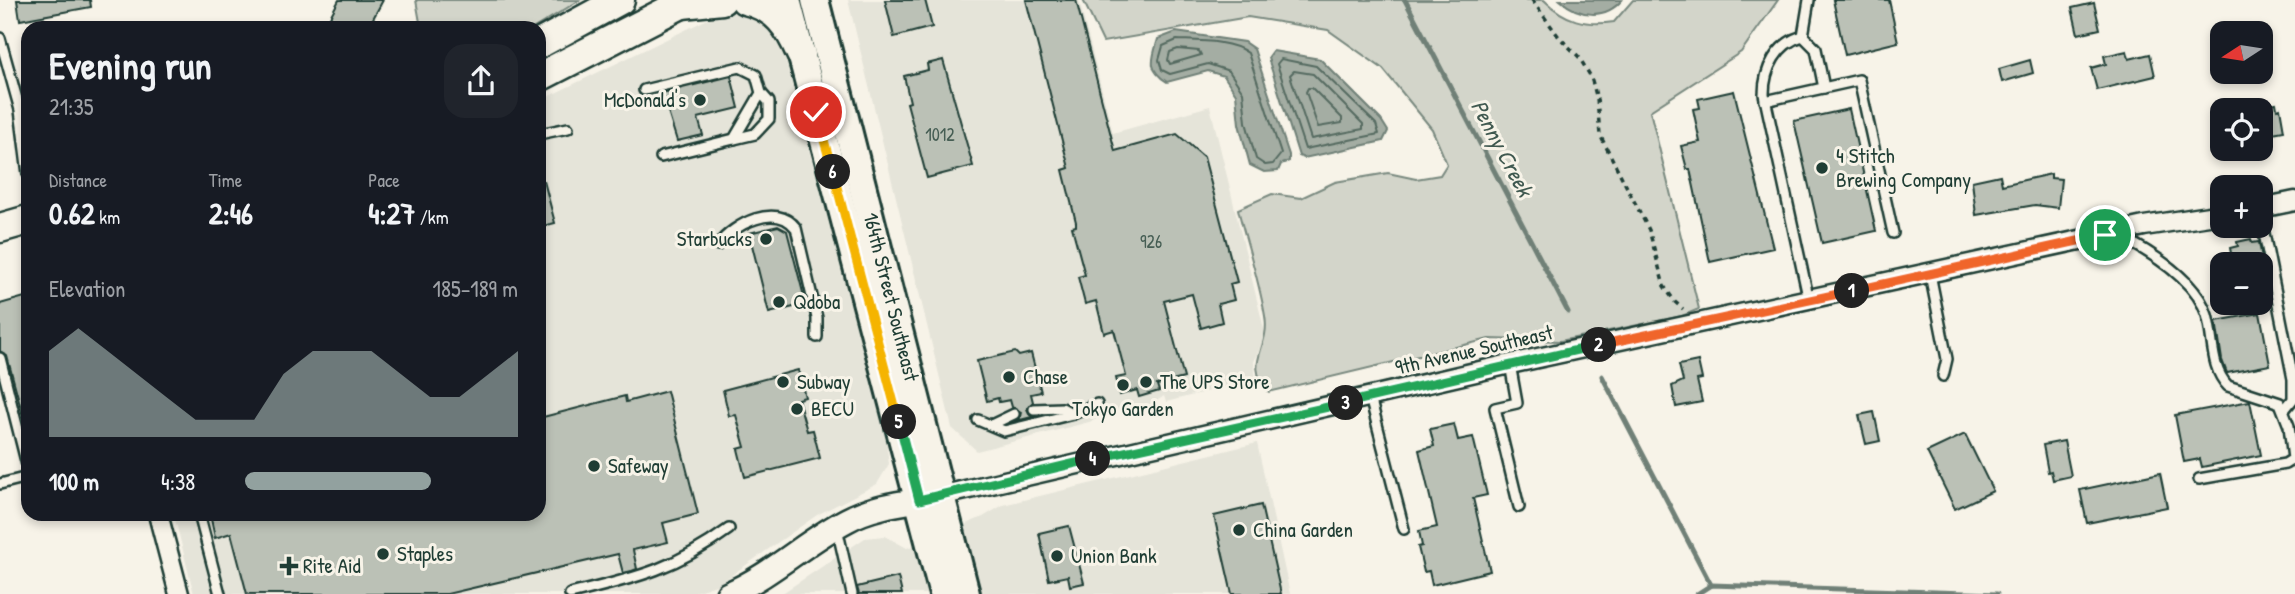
<!DOCTYPE html>
<html lang="en">
<head>
<meta charset="utf-8">
<style>
	:root { --surface:#171b24; --page:#20242c; --text:#f1f3f6; --muted:#9ea1a6; --accent:#92a19f }
	body { margin:0; font-family:"Patrick Hand",sans-serif; background:var(--page); color:var(--text); height:100vh; display:flex; flex-direction:column; font-size:26px; white-space:nowrap }
	* { box-sizing:border-box; margin:0 }
	p { font-size:23px; color:var(--muted) }
	.icon { flex:none; width:38px; height:38px; fill:none; stroke:currentColor; stroke-width:2; stroke-linecap:round; stroke-linejoin:round }
	.map { position:relative; flex:1; overflow:hidden }
	.side { position:absolute; left:21px; top:21px; width:525px; height:500px; display:flex; flex-direction:column; background:var(--surface); border-radius:21px; box-shadow:0 4px 10px #0003 }
	.side>* { flex:none }
	.needle { width:46px; rotate:258deg }
	.tools { position:absolute; left:2210px; top:21px; display:grid; gap:14px }
	.tools a { display:grid; place-items:center; width:63px; height:63px; border-radius:14px; background:var(--surface); box-shadow:0 4px 10px #0003; font-size:35px }
	.pin { position:absolute; display:grid; place-items:center; width:60px; height:60px; color:#fff; margin:-30px; border:4px solid #fff; border-radius:50%; box-shadow:0 2px 7px #0007 }
	.km { position:absolute; width:35px; height:35px; margin:-18px; border-radius:50%; background:#222; color:#fff; font-size:19px; line-height:35px; text-align:center }
	.round { display:grid; place-items:center; flex:none; width:74px; height:74px; border-radius:21px; background:var(--page) }
	.head { display:flex; align-items:center; justify-content:space-between; height:119px; padding:0 28px }
	h1 { font-size:38px; font-weight:700; line-height:52px }
	.metrics { display:grid; grid-template-columns:repeat(3,1fr); gap:10px; height:119px; padding:7px 28px }
	.metrics div { display:grid; align-content:center }
	.metrics b { font-size:30px; font-weight:700 }
	.metrics small { font-size:19px; font-weight:400 }
	.metrics p { font-size:19px }
	.chart { height:196px; padding:14px 28px }
	.chart p { display:flex; justify-content:space-between }
	.chart svg { width:100%; height:126px; margin-top:7px; fill:var(--accent); opacity:.7 }
	ul { padding:0 28px; list-style:none; font-size:23px }
	li { display:grid; grid-template-columns:112px 84px 1fr; align-items:center; height:52px }
	li i { height:18px; border-radius:9px; background:var(--accent) }
	.map>svg:first-child { display:block }
</style>
</head>
<body>
<div class="map">
<svg width="2295" height="594" viewBox="0 0 2295 594">
	<rect width="100%" height="100%" fill="#f7f3e8"/>
	<filter id="ink" filterUnits="userSpaceOnUse"><feTurbulence type="fractalNoise" baseFrequency=".0143" numOctaves="2"/><feDisplacementMap in="SourceGraphic" scale="14" xChannelSelector="R" yChannelSelector="G"/><feConvolveMatrix kernelMatrix="1 2 1 2 8 2 1 2 1" color-interpolation-filters="sRGB"/></filter>
	<g filter="url(#ink)">
		<g fill="#e5e4d9">
			<path d="M848,0H1079L1113,133L1210,106L1264,329L1265,336L1254,362L1256,379L1166,402L1164,396L1148,407L1119,410L1089,422L977,451L952,428Z"/>
			<path d="M738,10L767,21L781,42L886,439L889,464L877,484L817,515L719,584L689,594H194L174,515L539,514V101L712,17Z"/>
			<path d="M1257,443L1290,594H781L865,538L885,536L907,548L983,517L1003,505Z"/>
		</g>
		<g fill="#d3d5ca" stroke="#79897f" stroke-width="2">
			<path d="M416,0H580L534,28H421Z"/>
			<path d="M1083,0H1544C1565,21 1585,26 1614,22L1633,0H1778L1741,52L1650,111L1699,309L1682,316L1560,341L1489,339L1269,392C1242,363 1271,349 1265,316C1259,280 1247,245 1238,209L1272,194L1301,198L1335,182L1388,173L1416,179L1440,175L1447,164L1432,129L1383,69L1328,30L1248,17L1103,42Z"/>
		</g>
		<g fill="#a4ada3" stroke="#6f8077" stroke-width="2">
			<path d="M1560,0H1622C1605,20 1579,17 1560,0Z"/>
			<path d="M1176,32L1244,42L1254,49L1289,155V161L1281,164L1278,171L1264,172L1250,165L1239,124L1236,94L1224,76L1208,71L1167,82C1147,69 1152,60 1158,39Z"/>
			<path d="M1273,51L1320,59L1381,120L1388,131L1383,141L1304,158L1299,156L1268,58Z"/>
		</g>
		<g fill="none" stroke-linecap="round" stroke-linejoin="round">
			<g stroke="#546a60" stroke-width="2">
				<path d="M1177,40C1198,41 1231,40 1248,53L1281,154L1273,164L1265,165L1256,159L1246,122L1243,92L1229,71L1208,64L1170,74L1162,70L1159,60L1163,46Z"/>
				<path d="M1178,49L1199,51L1201,55L1170,64L1168,60L1170,52Z"/>
				<path d="M1281,59L1316,66L1376,124L1379,134L1305,149L1277,64Z"/>
				<path d="M1294,71L1313,74L1363,124V129L1311,139L1290,75Z"/>
				<path d="M1308,88H1312L1342,118V123L1318,127L1306,92Z"/>
			</g>
			<g stroke="#6f8077" stroke-width="5">
				<path d="M1405,0L1568,312"/>
				<path d="M1602,376L1711,585"/>
				<path d="M1697,594L1711,585L1997,594"/>
			</g>
		</g>
		<g fill="#bbc1b6" stroke="#1f3d34" stroke-width="2">
			<path d="M17,0H90L91,7L20,20Z"/>
			<path d="M339,0H383L368,28H324Z"/>
			<path d="M885,0H925L932,27L894,37Z"/>
			<path d="M1026,0H1076L1115,151L1177,134L1204,157L1237,282L1230,284L1234,300L1218,304L1222,322L1201,328L1192,294L1164,301L1184,378L1157,385L1159,391L1139,397L1137,390L1120,395L1116,378L1126,376L1114,330L1104,333L1096,301L1085,304L1078,277L1085,275L1072,227L1076,226V222L1063,170L1069,168Z"/>
			<path d="M1833,0H1889L1898,42L1845,55Z"/>
			<path d="M2094,3L2100,29L2078,34L2072,8Z"/>
			<path d="M2127,51L2129,59L2150,54L2155,76L2097,90L2091,68L2106,64L2104,56Z"/>
			<path d="M943,60L973,166L927,178L907,103L910,102L904,76L928,70L927,64Z"/>
			<path d="M2030,60L2033,73L2002,82L1999,69Z"/>
			<path d="M731,76L739,108L698,118L703,135L677,141L662,93Z"/>
			<path d="M1734,91L1773,248L1710,262L1690,169H1687L1681,146L1700,142L1693,109L1700,108L1698,99Z"/>
			<path d="M2276,103L2277,109L2280,108L2284,131L2261,135V110L2259,106Z"/>
			<path d="M1849,109L1876,231L1822,243L1794,121Z"/>
			<path d="M2051,174V178L2061,179L2058,208L2035,205L1976,215L1972,181L2000,175L2002,185Z"/>
			<path d="M539,181H544L555,223L539,227Z"/>
			<path d="M778,226L787,231L806,304L769,313L749,233Z"/>
			<path d="M2251,239L2252,243L2259,242L2263,264H2233L2230,248L2238,246L2237,242Z"/>
			<path d="M28,296V415L23,416L7,356L0,351V304Z"/>
			<path d="M2260,313L2270,365L2227,373L2222,360L2216,321Z"/>
			<path d="M1015,352L1019,356L1031,353L1041,392L1031,394L1033,402L1027,409L1030,415L1036,416L1016,421L1020,417L1021,412L1012,407L1010,400L999,402L998,398L987,401L977,361Z"/>
			<path d="M1698,361L1702,379L1697,380L1702,402L1676,407L1672,386L1683,381L1679,365Z"/>
			<path d="M798,370L805,397L798,399L807,431L813,430L820,458L745,477L738,449L745,447L736,415L729,416L723,390Z"/>
			<path d="M667,391L698,514L663,523L668,542L633,550L637,569L632,571L623,573L618,554L447,594H247L231,533L215,538L210,514H539V418L625,396L626,402Z"/>
			<path d="M2250,401L2261,455L2202,467L2200,459L2184,462L2175,415Z"/>
			<path d="M1874,412L1880,441L1866,444L1859,415Z"/>
			<path d="M1454,424L1458,440L1473,437L1487,495L1473,498L1490,571L1432,585L1429,571L1424,572L1418,547L1422,546L1419,531L1437,527L1419,450L1434,446L1430,429Z"/>
			<path d="M1965,434L1993,491L1955,509L1927,452Z"/>
			<path d="M2064,441L2071,476L2053,480L2051,471L2048,472L2043,445Z"/>
			<path d="M2160,473L2167,507L2087,523L2080,490Z"/>
			<path d="M1261,505L1281,594H1232L1214,516Z"/>
			<path d="M1069,526L1084,583L1070,586L1068,576L1049,580L1039,533Z"/>
			<path d="M898,577L902,594H859L857,587Z"/>
		</g>
		<g fill="none" stroke-linecap="round" stroke-linejoin="round">
			<g stroke="#1f3d34" stroke-width="14">
				<g id="service">
					<path d="M1803,36L1816,49L1824,88"/>
					<path d="M0,38L20,110L28,174"/>
					<path d="M644,90L740,67L756,75L761,93L734,139L661,157"/>
					<path d="M1765,101L1859,80L1893,233"/>
					<path d="M539,134L568,128"/>
					<path d="M734,139L755,134L769,119V102L761,93"/>
					<path d="M2261,218L2293,379V399L2284,410"/>
					<path d="M2116,234C2147,250 2196,279 2207,315C2214,339 2210,368 2228,386L2280,403L2289,426L2293,459L2285,464L2199,479"/>
					<path d="M718,245C734,224 776,202 796,228L817,318V337"/>
					<path d="M1930,274L1947,359L1943,376"/>
					<path d="M1809,301L1764,94C1764,69 1777,43 1803,36L1809,0"/>
					<path d="M0,358L28,469"/>
					<path d="M1510,364L1517,403L1495,408L1519,507"/>
					<path d="M1370,397L1404,529"/>
					<path d="M1034,409L1062,408L1073,414"/>
					<path d="M978,420L1004,431L1073,414L1097,404"/>
					<path d="M991,425L1014,414"/>
					<path d="M0,484L28,477"/>
					<path d="M199,514L220,594"/>
					<path d="M837,528L852,594"/>
					<path d="M570,594C635,578 673,570 729,529"/>
				</g>
			</g>
			<g stroke="#1f3d34" stroke-width="23">
				<g id="minor">
					<path d="M2261,208L2295,201"/>
					<path d="M931,498L1510,364L2144,226L2222,214"/>
					<path d="M158,514L179,594"/>
				</g>
			</g>
			<g stroke="#1f3d34" stroke-width="28">
				<path id="tertiary" d="M728,594C772,575 805,542 847,520C869,508 894,504 919,500"/>
			</g>
			<g stroke="#1f3d34" stroke-width="32">
				<g id="secondary">
					<path d="M787,0L943,594"/>
					<path d="M815,0L966,594"/>
				</g>
			</g>
			<g stroke="#1f3d34" stroke-width="33">
				<g id="primary">
					<path d="M745,0C776,7 789,26 801,54"/>
					<path d="M682,4L722,0"/>
					<path d="M539,44L620,0"/>
					<path d="M539,77L689,0"/>
					<path d="M0,228L28,220"/>
				</g>
			</g>
			<path stroke="#1f3d34" stroke-width="3.5" stroke-dasharray="5 5" stroke-linecap="butt" d="M1532,0L1559,37L1579,57L1591,77L1597,99L1600,135L1649,230L1664,286L1675,302L1683,309"/>
			<use href="#service" stroke="#f7f3e8" stroke-width="9"/>
			<use href="#minor" stroke="#f7f3e8" stroke-width="18"/>
			<use href="#tertiary" stroke="#f7f3e8" stroke-width="23"/>
			<use href="#secondary" stroke="#f7f3e8" stroke-width="26"/>
			<use href="#primary" stroke="#f7f3e8" stroke-width="28"/>
		</g>
	</g>
	<g fill="none" stroke-linecap="round" stroke-linejoin="round" filter="url(#ink)">
		<g stroke="#fff" stroke-width="14">
			<path id="split-1" d="M1852,291L2105,235"/>
		</g>
		<g stroke="#fff" stroke-width="14">
			<path id="split-2" d="M1599,345L1852,291"/>
		</g>
		<g stroke="#fff" stroke-width="14">
			<path id="split-3" d="M1346,403L1599,345"/>
		</g>
		<g stroke="#fff" stroke-width="14">
			<path id="split-4" d="M1093,459L1346,403"/>
		</g>
		<g stroke="#fff" stroke-width="14">
			<path id="split-5" d="M899,422L919,500L1093,459"/>
		</g>
		<g stroke="#fff" stroke-width="14">
			<path id="split-6" d="M833,172L899,422"/>
		</g>
		<g stroke="#fff" stroke-width="14">
			<path id="split-7" d="M816,112L833,172"/>
		</g>
		<use href="#split-1" stroke="#f0652b" stroke-width="9"/>
		<use href="#split-2" stroke="#f0652b" stroke-width="9"/>
		<use href="#split-3" stroke="#22a559" stroke-width="9"/>
		<use href="#split-4" stroke="#22a559" stroke-width="9"/>
		<use href="#split-5" stroke="#22a559" stroke-width="9"/>
		<use href="#split-6" stroke="#f5b400" stroke-width="9"/>
		<use href="#split-7" stroke="#f5b400" stroke-width="9"/>
	</g>
	<g fill="#1f3d34" stroke="#f7f3e8" stroke-width="2.5">
		<circle cx="700" cy="100" r="7"/>
		<circle cx="1822" cy="168" r="7"/>
		<circle cx="766" cy="239" r="7"/>
		<circle cx="779" cy="302" r="7"/>
		<circle cx="1009" cy="377" r="7"/>
		<circle cx="783" cy="382" r="7"/>
		<circle cx="1146" cy="382" r="7"/>
		<circle cx="1123" cy="385" r="7"/>
		<circle cx="797" cy="409" r="7"/>
		<circle cx="594" cy="466" r="7"/>
		<circle cx="1239" cy="530" r="7"/>
		<circle cx="383" cy="554" r="7"/>
		<circle cx="1057" cy="556" r="7"/>
		<path d="M285.5 555.5h7v7h7v7h-7v7h-7v-7h-7v-7h7z"/>
	</g>
	<g text-anchor="middle" stroke-width="6" stroke-linejoin="round" paint-order="stroke">
		<g font-size="18" fill="#465e54">
			<text x="940" y="141">1012</text>
			<text x="1151" y="248">926</text>
		</g>
		<g font-size="21" fill="#1f3d34" stroke="#f7f3e8" text-anchor="start">
			<text x="686" y="107" text-anchor="end">McDonald's</text>
			<text x="1836" y="163">4 Stitch<tspan x="1836" dy="24">Brewing Company</tspan></text>
			<text x="752" y="246" text-anchor="end">Starbucks</text>
			<text x="793" y="309">Qdoba</text>
			<text x="1023" y="384">Chase</text>
			<text x="797" y="389">Subway</text>
			<text x="1160" y="389">The UPS Store</text>
			<text x="811" y="416">BECU</text>
			<text x="1123" y="416" text-anchor="middle">Tokyo Garden</text>
			<text x="608" y="473">Safeway</text>
			<text x="1253" y="537">China Garden</text>
			<text x="397" y="561">Staples</text>
			<text x="1071" y="563">Union Bank</text>
			<text x="303" y="573">Rite Aid</text>
		</g>
		<g font-size="21" fill="#1f3d34" stroke="#f7f3e8">
			<text transform="translate(891 297) rotate(76)" y="7">164th Street Southeast</text>
			<text transform="translate(1474 350) rotate(-13)" y="7">9th Avenue Southeast</text>
		</g>
		<g font-size="23" font-style="italic" fill="#405950" stroke="#f7f3e8">
			<text transform="translate(1502 148) rotate(62)" y="8">Penny Creek</text>
		</g>
	</g>
</svg>
<div class="tools">
<a><svg class="needle" viewBox="-14 -14 28 28"><path d="M0-13l5 13h-10z" fill="#e53935"/><path d="M0 13l5-13h-10z" fill="#9ea1a6"/></svg></a>
<a><svg class="icon" aria-label="locate" viewBox="0 0 24 24"><circle cx="12" cy="12" r="6"/><path d="M12 2v4M12 18v4M2 12h4M18 12h4"/></svg></a>
<a>+</a>
<a>−</a>
</div>
<div class="pin" style="left:2105px;top:235px;background:#1e9e55"><svg class="icon" aria-label="arrive" viewBox="0 0 24 24"><path d="M6 21V4h12l-3 4 3 4H6"/></svg></div>
<div class="pin" style="left:816px;top:112px;background:#d93025"><svg class="icon" aria-label="check" viewBox="0 0 24 24"><path d="M5 12l5 5 9-10"/></svg></div>
<b class="km" style="left:1852px;top:291px">1</b>
<b class="km" style="left:1599px;top:345px">2</b>
<b class="km" style="left:1346px;top:403px">3</b>
<b class="km" style="left:1093px;top:459px">4</b>
<b class="km" style="left:899px;top:422px">5</b>
<b class="km" style="left:833px;top:172px">6</b>
<section class="side">
<div class="head"><div><h1>Evening run</h1><p>21:35</p></div><a class="round"><svg class="icon" aria-label="share" viewBox="0 0 24 24"><path d="M12 15V3M7 8l5-5 5 5M5 13v7h14v-7"/></svg></a></div>
<div class="metrics">
<div><p>Distance</p><b>0.62<small> km</small></b></div>
<div><p>Time</p><b>2:46</b></div>
<div><p>Pace</p><b>4:27<small> /km</small></b></div>
</div>
<div class="chart"><p><span>Elevation</span>185–189 m</p>
<svg viewBox="0 0 160 44" preserveAspectRatio="none"><path d="M0 44V14L10 6L20 14L30 22L40 30L50 38L60 38L70 38L80 22L90 14L100 14L110 14L120 22L130 30L140 30L150 22L160 14V44z"/></svg>
</div>
<ul>
<li><b>100 m</b>4:38<i style="width:68%"></i></li>
</ul>
</section>
</div>
</body>
</html>
